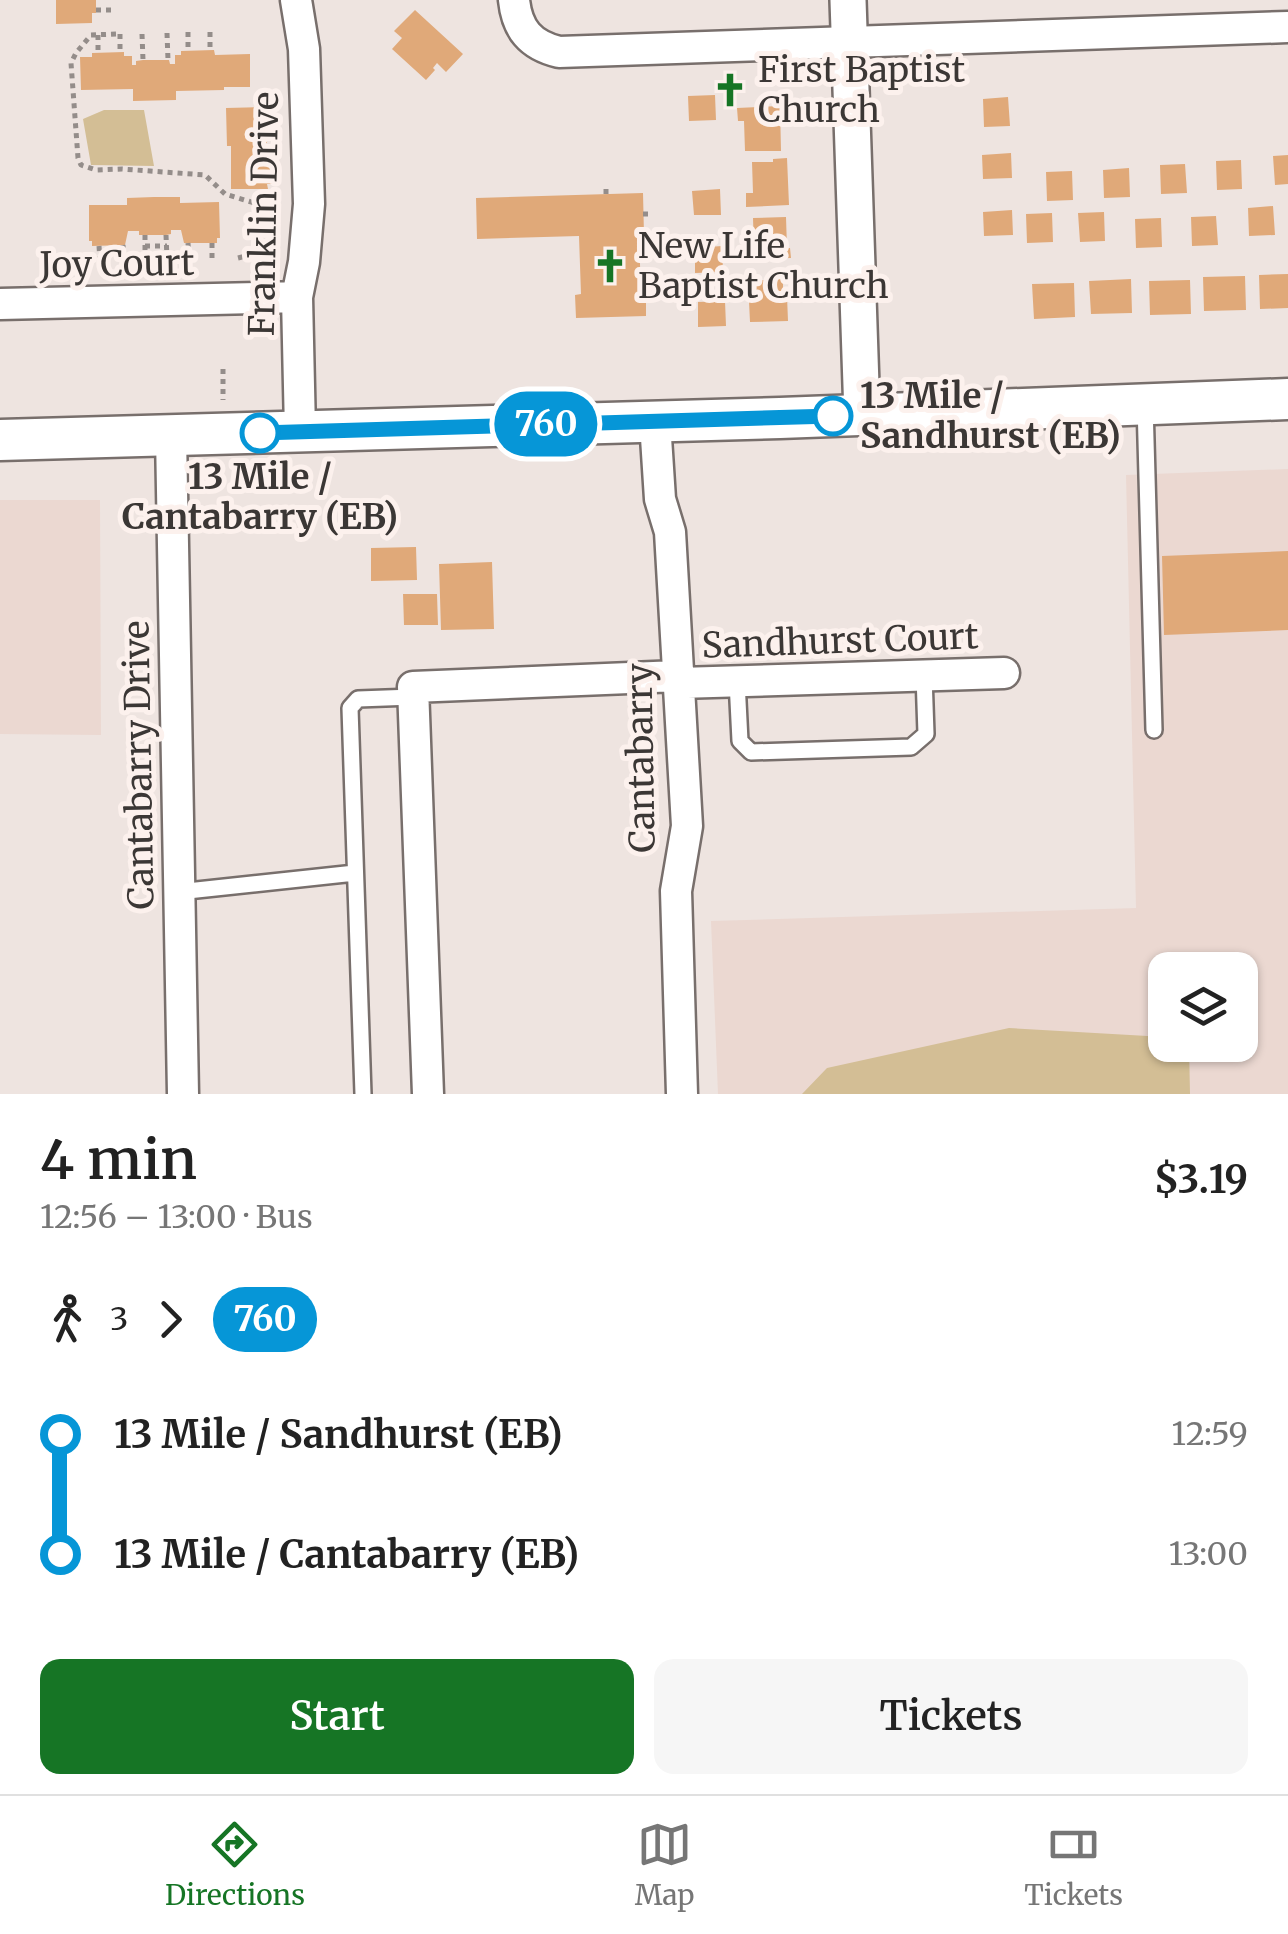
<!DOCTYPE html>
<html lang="en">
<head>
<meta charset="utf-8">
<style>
  body { margin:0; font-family:Merriweather,serif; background:#f6f6f6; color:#222; height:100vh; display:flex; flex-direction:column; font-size:38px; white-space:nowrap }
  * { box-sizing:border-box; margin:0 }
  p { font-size:32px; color:#767676 }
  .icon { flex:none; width:55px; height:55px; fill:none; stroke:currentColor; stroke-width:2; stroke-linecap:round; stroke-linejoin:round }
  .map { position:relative; height:1094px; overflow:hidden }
  .drawer { display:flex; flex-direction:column; background:#fff; flex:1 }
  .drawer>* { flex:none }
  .badge { padding:0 20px; border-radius:32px; font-size:35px; line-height:65px }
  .tools { position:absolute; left:1148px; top:952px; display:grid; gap:20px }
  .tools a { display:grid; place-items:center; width:110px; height:110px; border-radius:20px; background:#fff; box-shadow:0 2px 8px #0004; font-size:50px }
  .map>.badge { position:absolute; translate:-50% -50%; box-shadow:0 0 0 5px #fff }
  .legs { display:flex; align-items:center; gap:15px; height:110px; padding:0 40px; font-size:32px }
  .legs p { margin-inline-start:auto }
  .head { display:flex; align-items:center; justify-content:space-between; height:170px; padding:0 40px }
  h1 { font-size:55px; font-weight:600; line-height:75px }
  .cta { display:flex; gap:20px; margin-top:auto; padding:20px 40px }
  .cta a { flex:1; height:115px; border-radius:20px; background:#167525; color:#fff; font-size:40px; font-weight:600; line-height:115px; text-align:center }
  .cta a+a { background:#f6f6f6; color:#222 }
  ul { padding:0 40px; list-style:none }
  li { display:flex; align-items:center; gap:35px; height:120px; font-size:38px }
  li i { display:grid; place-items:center; width:15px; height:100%; margin:0 12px; background:currentColor }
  li i::after { content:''; width:25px; height:25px; margin:-12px; border:8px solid; border-radius:50%; background:#fff }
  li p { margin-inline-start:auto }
  li:first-child i { background:linear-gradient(#0000 50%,currentColor 0) }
  li:last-child i { background:linear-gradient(currentColor 50%,#0000 0) }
  .dock { display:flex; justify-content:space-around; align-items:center; height:140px; border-top:2px solid #e0e0e0; background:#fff; font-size:28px; color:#767676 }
  .dock a { display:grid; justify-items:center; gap:5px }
  .dock .selected { color:#167525 }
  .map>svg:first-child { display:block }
  .built { fill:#ebd8d1; fill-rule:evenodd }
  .green { fill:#d3be95 }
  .building { fill:#e0a979 }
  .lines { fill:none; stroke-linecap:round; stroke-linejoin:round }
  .service-casing { stroke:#786f6c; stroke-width:20 }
  .minor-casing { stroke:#786f6c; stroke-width:35 }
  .tertiary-casing { stroke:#786f6c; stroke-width:40 }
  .secondary-casing { stroke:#786f6c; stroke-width:45 }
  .path { stroke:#948d8a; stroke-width:5; stroke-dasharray:5 5; stroke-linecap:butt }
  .service { stroke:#fff; stroke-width:15 }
  .minor { stroke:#fff; stroke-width:30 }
  .tertiary { stroke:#fff; stroke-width:35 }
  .secondary { stroke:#fff; stroke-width:40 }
  .line-1-casing { stroke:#fff; stroke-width:22 }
  .line-1 { stroke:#0696d7; stroke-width:15 }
  .stop-1-dot { fill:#fff; stroke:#0696d7; stroke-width:5 }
  .labels { text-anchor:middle; stroke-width:10; stroke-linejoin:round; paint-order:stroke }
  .poi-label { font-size:35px; fill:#3b3735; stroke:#fcf1ed; text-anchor:start }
  .street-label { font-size:35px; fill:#3b3735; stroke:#fcf1ed }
  .stop-label { font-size:35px; font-weight:bold; fill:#3b3735; stroke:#fcf1ed; text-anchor:start }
</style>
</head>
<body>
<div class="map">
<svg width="1288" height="1094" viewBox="0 0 1288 1094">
  <rect width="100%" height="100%" fill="#eee4e0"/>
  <path class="built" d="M 1288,469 L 1288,1094 L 718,1094 L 711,921 L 1136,908 L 1126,475 ZM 1165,970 L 1240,970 L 1240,1045 L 1165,1045 Z
    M 0,500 L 100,500 L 101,735 L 0,734 Z"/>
  <path class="green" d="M 104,110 L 144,110 L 154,166 L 91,165 L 83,119 Z
    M 1009,1028 L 1165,1037 L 1165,1045 L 1189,1045 L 1190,1094 L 802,1094 L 827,1068 Z"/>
  <path class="building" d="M 56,0 L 96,0 L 96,13 L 92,13 L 92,23 L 56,24 Z
    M 415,10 L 463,54 L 446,72 L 437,63 L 433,68 L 435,70 L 426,80 L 392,49 L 402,38 L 394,31 Z
    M 214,50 L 215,55 L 250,54 L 250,87 L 224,87 L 224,90 L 176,91 L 176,100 L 133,101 L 133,89 L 81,90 L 80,57 L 92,57 L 92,53 L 124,52 L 124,56 L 132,56 L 132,65 L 136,65 L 136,61 L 143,60 L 169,60 L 170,64 L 175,64 L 175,55 L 181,55 L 181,51 Z
    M 715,95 L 716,120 L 689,121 L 688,96 Z
    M 1008,97 L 1010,126 L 984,127 L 983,99 Z
    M 780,106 L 781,151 L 745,151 L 744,121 L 738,121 L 737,108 Z
    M 261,107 L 262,110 L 266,109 L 267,143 L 262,143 L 262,145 L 266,145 L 267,150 L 271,150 L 272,184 L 267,184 L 268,189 L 231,189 L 231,146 L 227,146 L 226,108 Z
    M 1011,153 L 1012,178 L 983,179 L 982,155 Z
    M 1288,155 L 1288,184 L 1275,185 L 1273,156 Z
    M 787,158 L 789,205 L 746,207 L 746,193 L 753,193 L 752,162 L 773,162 L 773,159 Z
    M 1241,160 L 1242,189 L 1217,190 L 1216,161 Z
    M 1185,164 L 1187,193 L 1161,194 L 1160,165 Z
    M 1129,168 L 1130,197 L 1104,198 L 1103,170 Z
    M 1072,171 L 1073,200 L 1047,201 L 1046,172 Z
    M 720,189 L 721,215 L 694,215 L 692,191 Z
    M 643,193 L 644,235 L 639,235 L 641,293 L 646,293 L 646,316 L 576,318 L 575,295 L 581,294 L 579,236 L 477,239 L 476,198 Z
    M 154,197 L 180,197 L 180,203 L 219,202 L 220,238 L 217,238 L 217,243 L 184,243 L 181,230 L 171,230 L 171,234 L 166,235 L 139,235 L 139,231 L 128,231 L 125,245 L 92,246 L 92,241 L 89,241 L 89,205 L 127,205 L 127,198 Z
    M 1273,206 L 1275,235 L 1249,236 L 1248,208 Z
    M 1012,210 L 1013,235 L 984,236 L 983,212 Z
    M 1104,212 L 1105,241 L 1080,242 L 1078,213 Z
    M 1052,213 L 1053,242 L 1027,243 L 1026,214 Z
    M 1216,216 L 1218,245 L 1192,246 L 1191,217 Z
    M 786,217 L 787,248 L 790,248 L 791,258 L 747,259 L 747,249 L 754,249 L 753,218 Z
    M 1161,218 L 1162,247 L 1136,248 L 1135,219 Z
    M 722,246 L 723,272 L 695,273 L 695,248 Z
    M 1288,274 L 1288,308 L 1260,309 L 1259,275 Z
    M 1245,276 L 1246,310 L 1204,311 L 1203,277 Z
    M 783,279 L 783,296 L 787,296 L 788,321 L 750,322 L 748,281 Z
    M 1131,279 L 1132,313 L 1091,314 L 1089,281 Z
    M 1190,280 L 1191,314 L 1150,315 L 1149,281 Z
    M 1074,283 L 1075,317 L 1034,319 L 1032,284 Z
    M 725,301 L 726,326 L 698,327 L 698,302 Z
    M 416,547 L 417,580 L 371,581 L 371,548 Z
    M 1288,551 L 1288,630 L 1164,635 L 1162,556 Z
    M 492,562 L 494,629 L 441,630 L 439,564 Z
    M 403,594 L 437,594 L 438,625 L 404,625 Z"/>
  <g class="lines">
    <g class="service-casing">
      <path id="service" d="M 1145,404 L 1154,730
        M 737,681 L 740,741 L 751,752 L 911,747 L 926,734 L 924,675
        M 178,892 L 355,873
        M 363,1094 L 350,708 L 358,699 L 413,697"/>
    </g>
    <g class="minor-casing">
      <path id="minor" d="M 296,0 L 304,49 L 309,204 L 304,262 L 297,297 L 300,431
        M 514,0 C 517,29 530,45 559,52 L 1288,27
        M 0,304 L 297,297
        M 655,422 L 660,499 L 670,532 L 687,826 L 676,891 L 682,1094
        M 171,435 L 183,1094
        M 679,683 L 1004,673
        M 428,1094 L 413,687 L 678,676"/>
    </g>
    <g class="tertiary-casing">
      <path id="tertiary" d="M 848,0 L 862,415"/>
    </g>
    <g class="secondary-casing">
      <path id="secondary" d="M 0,440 L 780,418 L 1288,399"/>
    </g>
    <path class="path" d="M 96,10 L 115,10
      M 188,32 L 188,51
      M 210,32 L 210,50
      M 167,33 L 168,60
      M 116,34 L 91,35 L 76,53 L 71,63 L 78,158 L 81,165 L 96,170 L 122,169 L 205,175 L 225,194 L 261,205 L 267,205
      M 120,34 L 120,52
      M 142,34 L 143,60
      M 98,35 L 98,52
      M 267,139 L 284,139
      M 606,189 L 606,194
      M 643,214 L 653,214
      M 145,235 L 145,260
      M 166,235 L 167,259
      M 188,243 L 189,259
      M 212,243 L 212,259
      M 123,245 L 124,260
      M 99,246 L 100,260
      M 145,246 L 167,246
      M 238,258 L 270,250
      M 223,369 L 223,400
      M 266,464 L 267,494"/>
    <use href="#service" class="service"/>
    <use href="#minor" class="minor"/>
    <use href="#tertiary" class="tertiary"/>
    <use href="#secondary" class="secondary"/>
  </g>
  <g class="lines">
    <g class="line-1-casing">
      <path id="line-1" d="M 260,433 L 833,416"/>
    </g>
    <use href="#line-1" class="line-1"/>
  </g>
  <defs>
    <g id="church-bare" transform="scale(2.7)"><path d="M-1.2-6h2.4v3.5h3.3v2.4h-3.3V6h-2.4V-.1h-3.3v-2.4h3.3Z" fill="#167525" stroke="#fcf1ed" stroke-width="2.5" paint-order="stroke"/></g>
  </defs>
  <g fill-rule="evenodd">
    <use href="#church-bare" x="730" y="90"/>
    <use href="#church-bare" x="610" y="266"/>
  </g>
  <g class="stop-1-dot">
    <circle cx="833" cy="416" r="18"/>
    <circle cx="260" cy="433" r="18"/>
  </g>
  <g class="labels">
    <g class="poi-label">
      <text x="758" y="82">First Baptist<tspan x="758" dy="40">Church</tspan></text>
      <text x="638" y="258">New Life<tspan x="638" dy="40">Baptist Church</tspan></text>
    </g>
    <g class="street-label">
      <text transform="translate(264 214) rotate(-89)" y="12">Franklin Drive</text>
      <text transform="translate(117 264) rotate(-1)" y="12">Joy Court</text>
      <text transform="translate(840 641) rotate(-2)" y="12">Sandhurst Court</text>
      <text transform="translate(641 758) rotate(-91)" y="12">Cantabarry</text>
      <text transform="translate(139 765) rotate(-91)" y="12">Cantabarry Drive</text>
    </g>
    <g class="stop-label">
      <text x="860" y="408">13 Mile /<tspan x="860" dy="40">Sandhurst (EB)</tspan></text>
      <text x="260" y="489" text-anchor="middle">13 Mile /<tspan x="260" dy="40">Cantabarry (EB)</tspan></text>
    </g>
  </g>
</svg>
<div class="tools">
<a><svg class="icon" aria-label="layers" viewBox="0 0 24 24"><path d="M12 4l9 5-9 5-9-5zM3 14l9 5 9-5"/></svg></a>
</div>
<b class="badge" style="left:546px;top:424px;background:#0696d7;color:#fff">760</b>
</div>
<section class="drawer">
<div class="head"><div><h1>4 min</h1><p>12:56 – 13:00 · Bus</p></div><b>$3.19</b></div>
<div class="legs"><svg class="icon" aria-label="walk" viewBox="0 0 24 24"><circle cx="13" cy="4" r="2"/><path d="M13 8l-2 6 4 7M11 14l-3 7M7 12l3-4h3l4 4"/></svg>3<svg class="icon" aria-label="forward" viewBox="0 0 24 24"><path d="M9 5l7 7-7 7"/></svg><b class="badge" style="background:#0696d7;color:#fff">760</b></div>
<ul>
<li><i style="color:#0696d7"></i><b>13 Mile / Sandhurst (EB)</b><p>12:59</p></li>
<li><i style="color:#0696d7"></i><b>13 Mile / Cantabarry (EB)</b><p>13:00</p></li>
</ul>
<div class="cta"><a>Start</a><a>Tickets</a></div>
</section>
<nav class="dock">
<a class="selected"><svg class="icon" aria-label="directions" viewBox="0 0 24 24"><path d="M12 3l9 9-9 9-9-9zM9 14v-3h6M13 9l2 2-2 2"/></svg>Directions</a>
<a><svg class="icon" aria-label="map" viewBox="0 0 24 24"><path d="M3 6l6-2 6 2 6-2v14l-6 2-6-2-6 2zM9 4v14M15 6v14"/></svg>Map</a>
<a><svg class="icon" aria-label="tickets" viewBox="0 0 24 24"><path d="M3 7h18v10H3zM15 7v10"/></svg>Tickets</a>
</nav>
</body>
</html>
